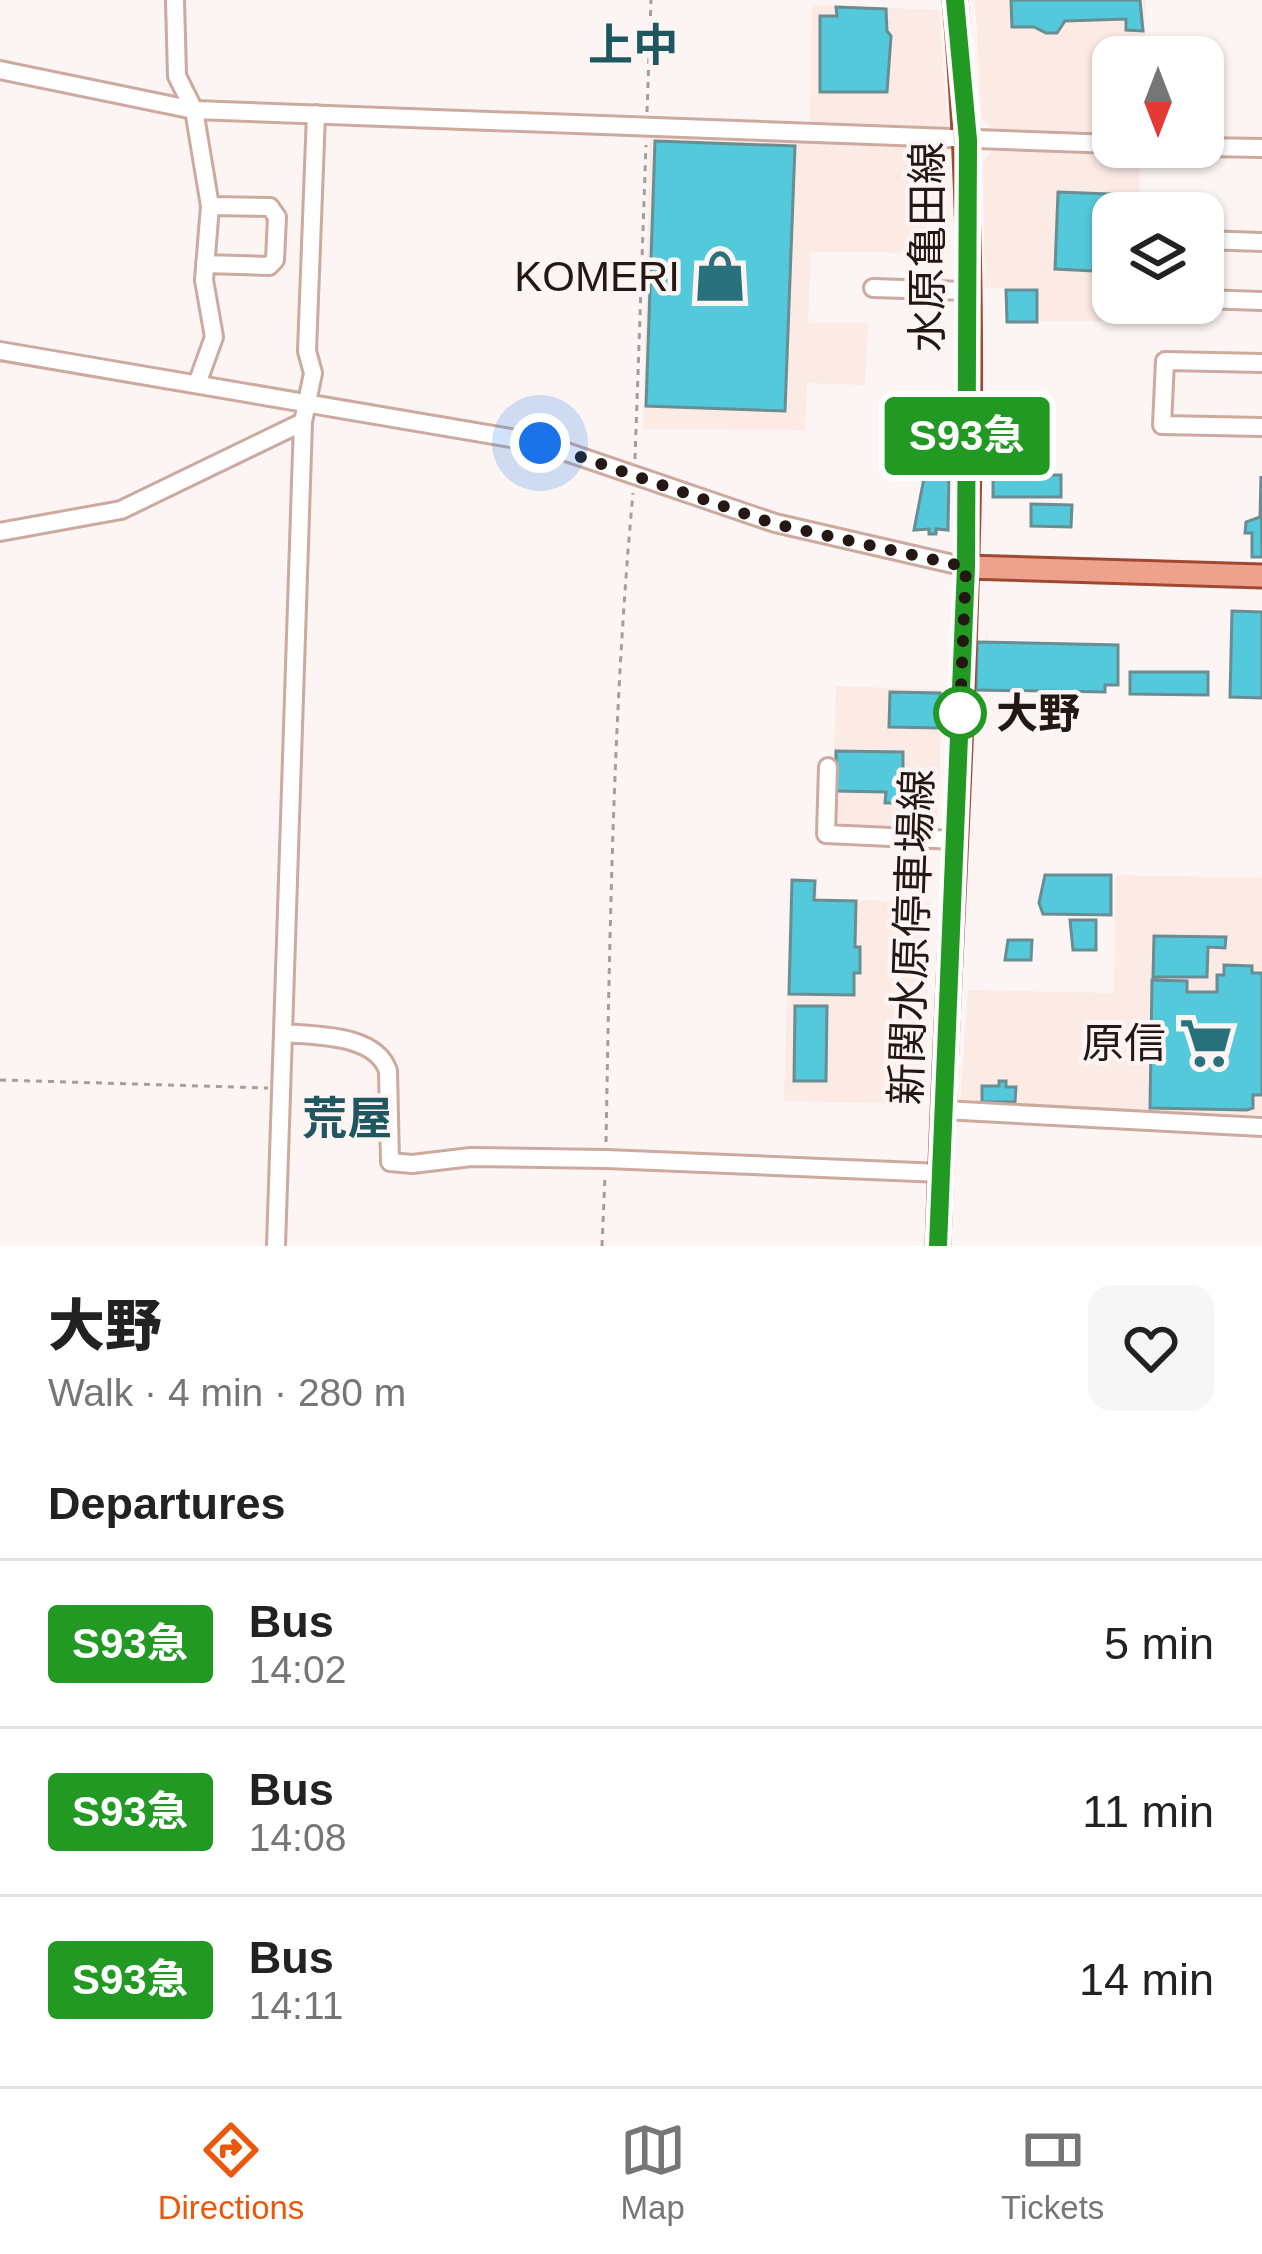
<!DOCTYPE html>
<html lang="en">
<head>
<meta charset="utf-8">
<style>
  body { margin:0; font-family:Helvetica,"Noto Sans JP",sans-serif; background:#f6f6f6; color:#222; height:100vh; display:flex; flex-direction:column; font-size:45px; white-space:nowrap }
  * { box-sizing:border-box; margin:0 }
  p { font-size:39px; color:#767676 }
  .icon { flex:none; width:66px; height:66px; fill:none; stroke:currentColor; stroke-width:2; stroke-linecap:round; stroke-linejoin:round }
  .map { position:relative; height:1246px; overflow:hidden }
  .sheet { display:flex; flex-direction:column; background:#fff; flex:1 }
  .sheet>* { flex:none }
  .badge { padding:0 24px; border-radius:9px; font-size:42px; line-height:78px }
  .needle { width:78px; rotate:180deg }
  .buttons { position:absolute; left:1092px; top:36px; display:grid; gap:24px }
  .buttons a { display:grid; place-items:center; width:132px; height:132px; border-radius:24px; background:#fff; box-shadow:0 3px 9px #0004; font-size:60px }
  .you { position:absolute; width:60px; height:60px; margin:-30px; border:9px solid #fff; border-radius:50%; background:#1a73e8; box-shadow:0 0 0 18px #1a73e833 }
  .map>.badge { position:absolute; translate:-50% -50%; box-shadow:0 0 0 6px #fff }
  h2 { padding:0 48px; font-size:45px; line-height:108px }
  .round { display:grid; place-items:center; flex:none; width:126px; height:126px; border-radius:24px; background:#f6f6f6 }
  .summary { display:flex; align-items:center; justify-content:space-between; height:204px; padding:0 48px }
  h1 { font-size:57px; font-weight:800; line-height:90px }
  ul { padding:0; list-style:none }
  li { display:flex; align-items:center; gap:36px; height:168px; padding:0 48px; border-top:3px solid #e0e0e0 }
  li div { flex:1 }
  li b { display:block; font-size:45px }
  li em { font-style:normal }
  li .badge { min-width:132px; font-weight:700; text-align:center }
  .tab-bar { display:flex; justify-content:space-around; align-items:center; height:168px; border-top:3px solid #e0e0e0; background:#fff; font-size:33px; color:#767676 }
  .tab-bar a { display:grid; justify-items:center; gap:6px }
  .tab-bar .selected { color:#ea580c }
  .map>svg:first-child { display:block }
  .built { fill:#fceae5 }
  .building { fill:#54c9db; stroke:#688d93; stroke-width:3 }
  .lines { fill:none; stroke-linecap:round; stroke-linejoin:round }
  .minor-casing { stroke:#ccaaa0; stroke-width:22 }
  .major-casing { stroke:#a04932; stroke-width:27 }
  .path { stroke:#a79e9b; stroke-width:3; stroke-dasharray:6 6; stroke-linecap:butt }
  .minor { stroke:#fff; stroke-width:16 }
  .major { stroke:#eea28e; stroke-width:21 }
  .line-casing { stroke:#fff; stroke-width:27 }
  .line { stroke:#292; stroke-width:18 }
  .walk { stroke:#241714; stroke-width:12; stroke-dasharray:0 21.6 }
  .stop-dot { fill:#fff; stroke:#292; stroke-width:6 }
  .labels { text-anchor:middle; stroke-width:9; stroke-linejoin:round; paint-order:stroke }
  .street-label { font-size:42px; fill:#241714; stroke:#fcf5f3 }
  .poi-label { font-size:42px; fill:#241714; stroke:#fcf5f3; text-anchor:end }
  .stop-label { font-size:42px; font-weight:bold; fill:#241714; stroke:#fcf5f3; text-anchor:start }
  .neighbourhood-label { font-size:45px; font-weight:bold; fill:#1e5760; stroke:#fcf5f3 }
</style>
</head>
<body>
<div class="map">
<svg width="1262" height="1246" viewBox="0 0 1262 1246">
  <rect width="100%" height="100%" fill="#fcf5f3"/>
  <path class="built" d="M 975,0 L 1146,0 L 1144,57 L 1113,57 L 1113,134 L 992,129 L 982,120 Z
    M 812,5 L 939,10 L 948,130 L 810,126 Z
    M 650,135 L 946,148 L 950,253 L 811,252 L 808,323 L 868,323 L 865,385 L 807,383 L 805,430 L 643,429 Z
    M 994,149 L 1140,157 L 1138,213 L 1113,213 L 1113,303 L 1134,303 L 1134,321 L 1039,321 L 1038,288 L 985,288 L 983,161 Z
    M 836,686 L 942,690 L 938,830 L 832,826 Z
    M 1116,875 L 1262,878 L 1262,1115 L 960,1104 L 968,990 L 1114,993 Z
    M 790,879 L 817,880 L 818,899 L 930,902 L 924,1104 L 784,1101 Z"/>
  <path class="building" d="M 1011,0 L 1140,0 L 1143,31 L 1126,30 L 1126,19 L 1065,21 L 1057,33 L 1046,33 L 1034,27 L 1012,27 Z
    M 836,7 L 886,9 L 887,31 L 891,36 L 887,92 L 820,92 L 820,16 L 837,16 Z
    M 655,141 L 795,146 L 785,411 L 646,406 Z
    M 1058,192 L 1135,195 L 1135,213 L 1113,213 L 1113,272 L 1055,269 Z
    M 1006,290 L 1037,290 L 1037,322 L 1007,322 Z
    M 1010,470 L 1010,474 L 1029,474 L 1029,470 L 1051,470 L 1051,475 L 1061,475 L 1061,497 L 993,497 L 993,472 Z
    M 949,472 L 948,530 L 936,529 L 936,534 L 929,534 L 929,529 L 914,530 L 925,473 Z
    M 1261,476 L 1262,557 L 1252,557 L 1252,533 L 1245,533 L 1246,522 L 1260,517 Z
    M 1031,504 L 1072,505 L 1071,527 L 1031,526 Z
    M 1232,611 L 1262,612 L 1262,698 L 1230,697 Z
    M 977,642 L 1118,645 L 1118,685 L 1105,685 L 1105,692 L 976,690 Z
    M 1130,672 L 1208,672 L 1208,695 L 1130,694 Z
    M 890,692 L 940,693 L 939,728 L 889,727 Z
    M 836,751 L 903,752 L 903,788 L 908,788 L 907,803 L 885,803 L 886,792 L 836,791 Z
    M 1045,875 L 1111,875 L 1111,915 L 1043,914 L 1039,903 Z
    M 792,880 L 815,881 L 814,900 L 856,901 L 855,947 L 860,947 L 860,973 L 854,973 L 854,995 L 789,994 Z
    M 1070,920 L 1096,920 L 1096,950 L 1073,950 Z
    M 1154,936 L 1226,937 L 1225,948 L 1208,947 L 1207,977 L 1153,977 Z
    M 1008,940 L 1032,940 L 1031,960 L 1005,960 Z
    M 1224,965 L 1252,966 L 1252,973 L 1262,973 L 1262,1095 L 1253,1095 L 1253,1108 L 1247,1110 L 1150,1108 L 1152,980 L 1187,981 L 1187,992 L 1217,992 L 1217,975 L 1224,975 Z
    M 795,1006 L 827,1006 L 826,1081 L 794,1081 Z
    M 999,1081 L 1006,1081 L 1006,1087 L 1016,1087 L 1015,1102 L 982,1102 L 982,1086 L 999,1086 Z"/>
  <g class="lines">
    <g class="minor-casing">
      <path id="minor" d="M 175,0 L 177,76 L 194,110 L 210,206 L 204,280 L 214,337 L 197,384
        M 0,70 L 194,110 L 1113,144
        M 1203,147 L 1262,148
        M 1203,240 L 1262,242
        M 205,264 L 269,266 L 275,260 L 277,217 L 270,207 L 210,206
        M 873,288 L 967,291
        M 1203,299 L 1262,301
        M 0,351 L 540,443 L 775,523 L 966,567
        M 1262,363 L 1165,361 L 1162,425 L 1262,427
        M 0,532 L 121,510 L 303,422
        M 828,767 L 826,834 L 955,840
        M 284,1033 C 316,1036 376,1034 388,1071 L 390,1162 L 412,1164 L 471,1157 L 606,1159 L 941,1173
        M 943,1110 L 1262,1127
        M 276,1246 L 303,422 L 313,373 L 307,351 L 316,114"/>
    </g>
    <g class="major-casing">
      <path id="major" d="M 966,567 L 1262,576
        M 938,1246 C 951,832 991,414 955,0"/>
    </g>
    <path class="path" d="M 647,112 L 651,0
      M 635,459 L 646,145
      M 0,1080 L 268,1088
      M 606,1142 C 610,925 613,709 633,493
      M 602,1246 L 605,1176"/>
    <use href="#minor" class="minor"/>
    <use href="#major" class="major"/>
  </g>
  <g class="lines">
    <g class="line-casing">
      <path id="line" d="M 938,1246 L 966,567 L 968,140 L 955,0"/>
    </g>
    <use href="#line" class="line"/>
    <path class="walk" d="M 540,443 L 775,524 L 966,567 L 960,713"/>
  </g>
  <defs>
    <g id="shop-bare" transform="scale(4.14)"><path d="M-5-2.5h2.3a2.7 3.5 0 0 1 5.4 0H5L5.5 6h-11ZM-1.5-2.5h3a1.5 2.3 0 0 0-3 0Z" fill="#29717c" stroke="#fcf5f3" stroke-width="2.5" paint-order="stroke"/></g>
    <g id="supermarket-bare" transform="scale(4.14)"><path d="M-6-5.5h2.5l.6 2H6L4.5 2H-2.5L-4.4-4H-6ZM-1.5 3.2a1.3 1.3 0 1 0 .1 0ZM3 3.2a1.3 1.3 0 1 0 .1 0Z" fill="#29717c" stroke="#fcf5f3" stroke-width="2.5" paint-order="stroke"/></g>
  </defs>
  <g fill-rule="evenodd">
    <use href="#shop-bare" x="720" y="276"/>
    <use href="#supermarket-bare" x="1206" y="1043"/>
  </g>
  <circle class="stop-dot" cx="960" cy="713" r="24"/>
  <g class="labels">
    <g class="street-label">
      <text transform="translate(927 247) rotate(-90)" y="15">水原亀田線</text>
      <text transform="translate(911 937) rotate(-88)" y="15">新関水原停車場線</text>
    </g>
    <g class="poi-label">
      <text x="680" y="291">KOMERI</text>
      <text x="1166" y="1058">原信</text>
    </g>
    <g class="stop-label">
      <text x="996" y="728">大野</text>
    </g>
    <g class="neighbourhood-label">
      <text x="633" y="61">上中</text>
      <text x="347" y="1134">荒屋</text>
    </g>
  </g>
</svg>
<div class="buttons">
<a><svg class="needle" viewBox="-14 -14 28 28"><path d="M0-13l5 13h-10z" fill="#e53935"/><path d="M0 13l5-13h-10z" fill="#767676"/></svg></a>
<a><svg class="icon" aria-label="layers" viewBox="0 0 24 24"><path d="M12 4l9 5-9 5-9-5zM3 14l9 5 9-5"/></svg></a>
</div>
<div class="you" style="left:540px;top:443px"></div>
<b class="badge" style="left:967px;top:436px;background:#292;color:#fff">S93急</b>
</div>
<section class="sheet">
<div class="summary"><div><h1>大野</h1><p>Walk · 4 min · 280 m</p></div><a class="round"><svg class="icon" aria-label="heart" viewBox="0 0 24 24"><path d="M12 20l-8-8c-3-5 5-10 8-4 3-6 11-1 8 4z"/></svg></a></div>
<h2>Departures</h2>
<ul>
<li><span class="badge" style="background:#292;color:#fff">S93急</span><div><b>Bus</b><p>14:02</p></div><em>5 min</em></li>
<li><span class="badge" style="background:#292;color:#fff">S93急</span><div><b>Bus</b><p>14:08</p></div><em>11 min</em></li>
<li><span class="badge" style="background:#292;color:#fff">S93急</span><div><b>Bus</b><p>14:11</p></div><em>14 min</em></li>
</ul>
</section>
<nav class="tab-bar">
<a class="selected"><svg class="icon" aria-label="directions" viewBox="0 0 24 24"><path d="M12 3l9 9-9 9-9-9zM9 14v-3h6M13 9l2 2-2 2"/></svg>Directions</a>
<a><svg class="icon" aria-label="map" viewBox="0 0 24 24"><path d="M3 6l6-2 6 2 6-2v14l-6 2-6-2-6 2zM9 4v14M15 6v14"/></svg>Map</a>
<a><svg class="icon" aria-label="tickets" viewBox="0 0 24 24"><path d="M3 7h18v10H3zM15 7v10"/></svg>Tickets</a>
</nav>
</body>
</html>
